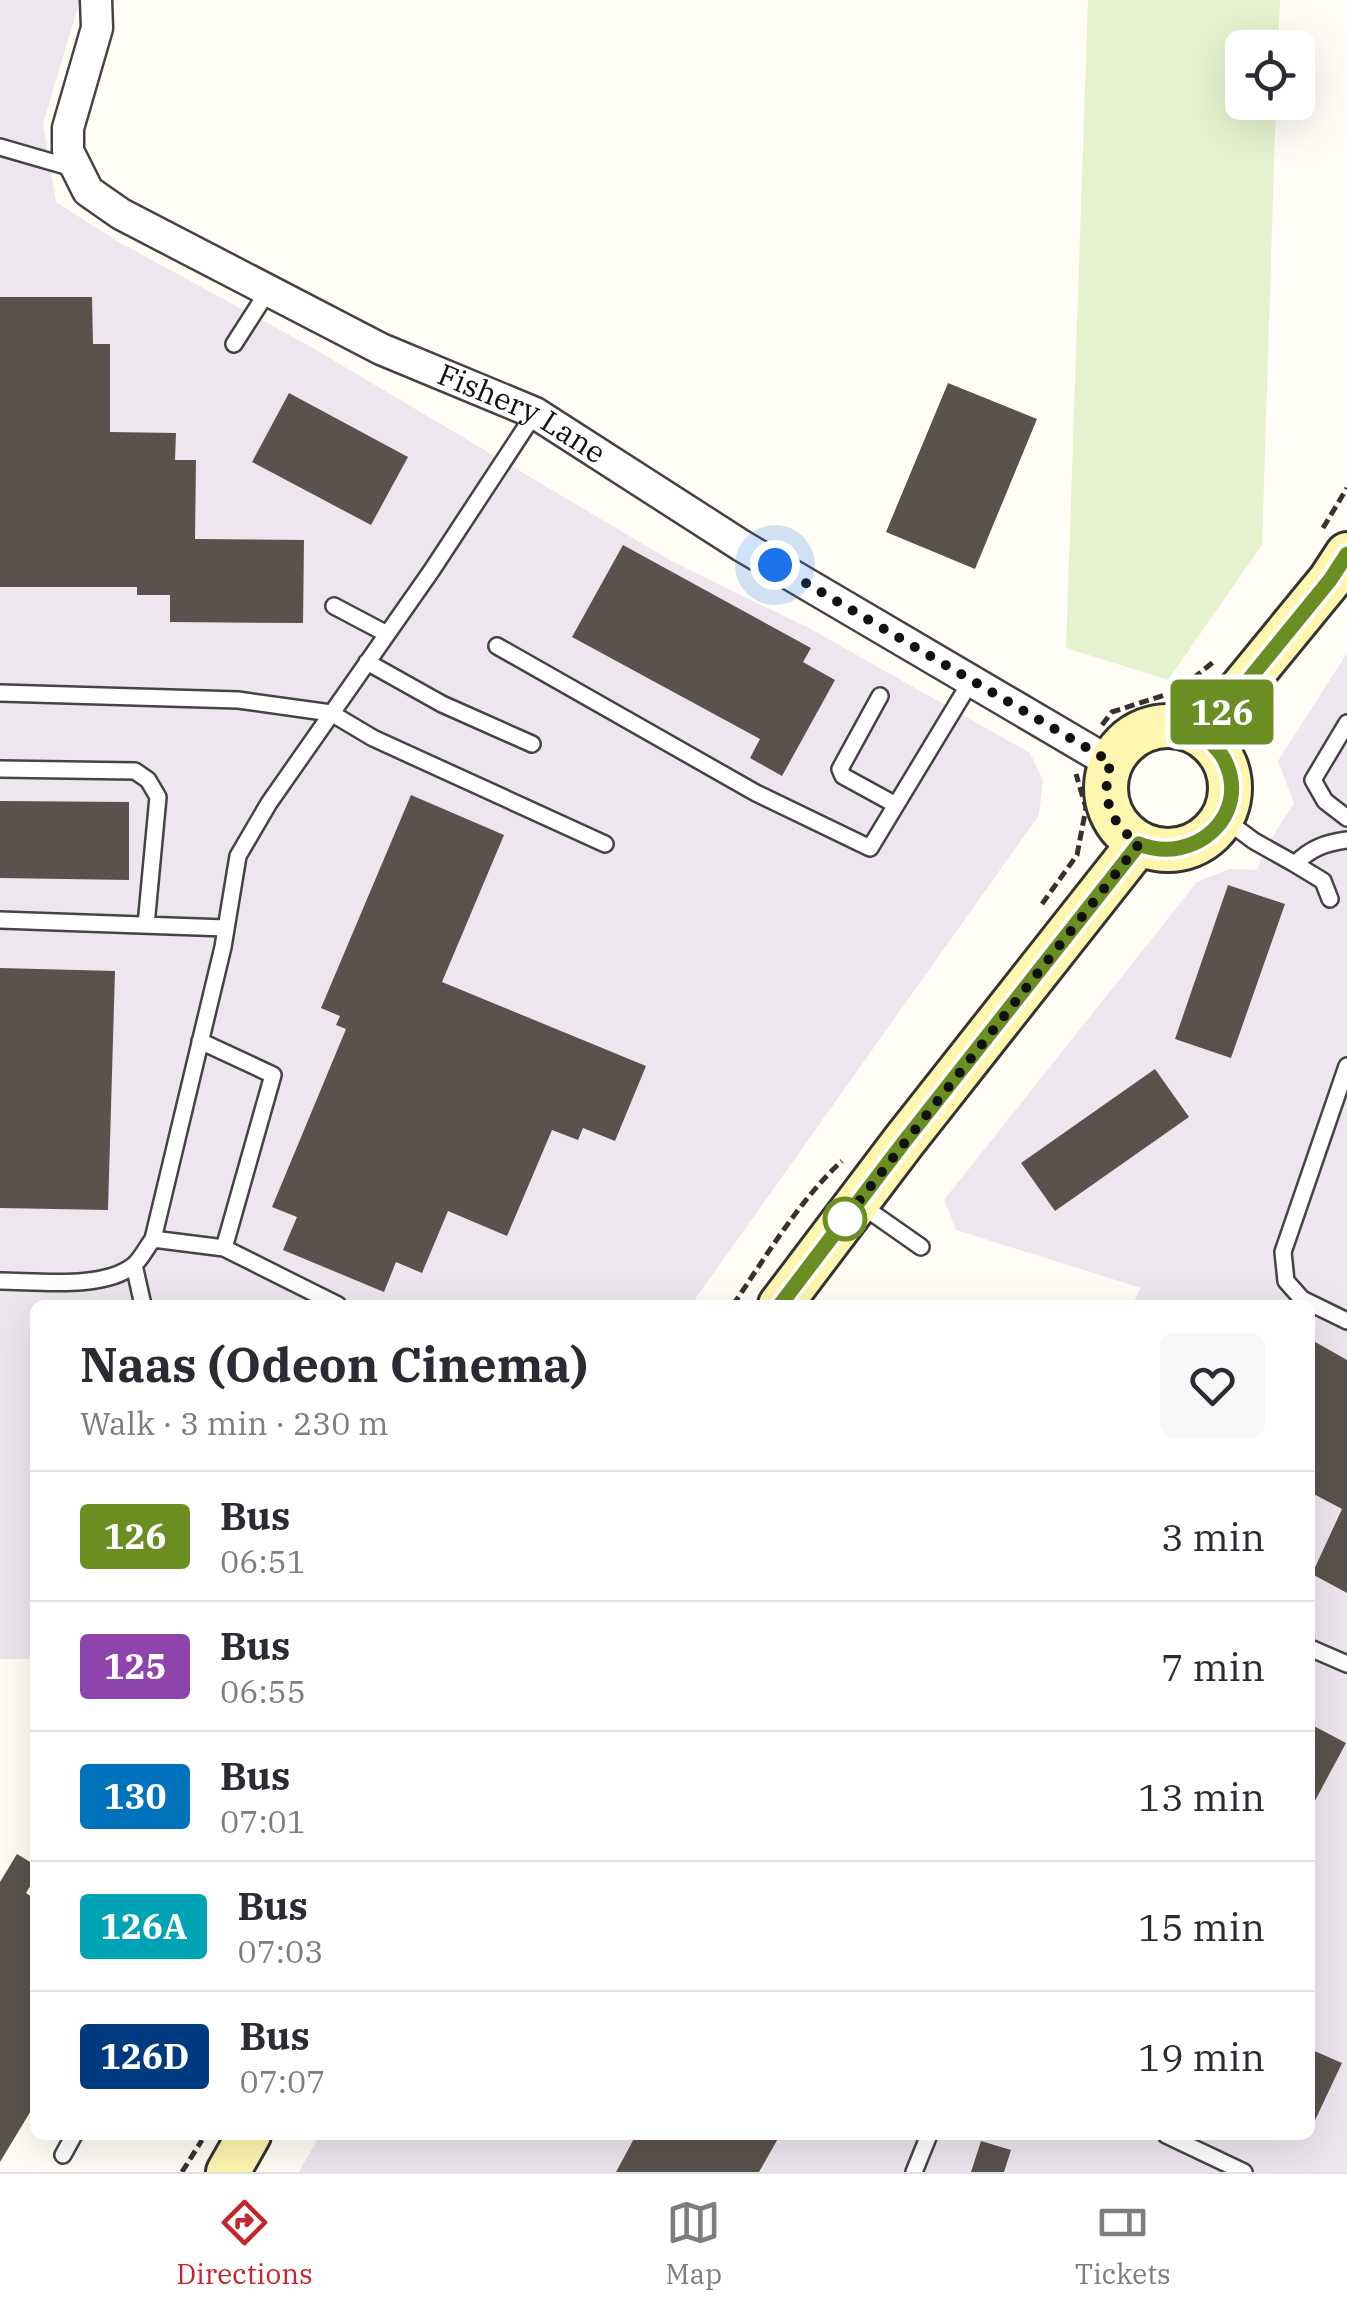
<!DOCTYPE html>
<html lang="en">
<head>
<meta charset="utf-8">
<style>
  body { margin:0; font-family:"IBM Plex Serif",serif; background:#f7f7f7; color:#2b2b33; height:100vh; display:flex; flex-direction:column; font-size:38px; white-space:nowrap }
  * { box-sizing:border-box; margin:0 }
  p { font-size:32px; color:#7c7c81 }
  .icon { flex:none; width:55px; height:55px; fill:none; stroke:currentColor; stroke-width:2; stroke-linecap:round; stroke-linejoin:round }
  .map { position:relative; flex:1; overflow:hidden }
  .details { position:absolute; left:30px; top:1300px; width:1285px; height:840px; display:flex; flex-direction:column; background:#fff; border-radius:15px; box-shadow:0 10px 40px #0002 }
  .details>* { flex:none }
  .badge { padding:0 20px; border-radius:8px; font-size:35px; line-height:65px }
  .tools { position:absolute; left:1225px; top:30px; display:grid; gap:20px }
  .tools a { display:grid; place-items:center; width:90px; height:90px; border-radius:15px; background:#fff; box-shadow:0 10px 40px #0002; font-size:50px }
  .you { position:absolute; width:50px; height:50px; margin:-25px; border:8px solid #fff; border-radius:50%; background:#1a73e8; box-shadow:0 0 0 15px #1a73e833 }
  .map>.badge { position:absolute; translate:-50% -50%; box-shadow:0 0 0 5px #fff }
  .round { display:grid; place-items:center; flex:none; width:105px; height:105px; border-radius:15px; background:#f7f7f7 }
  .headline { display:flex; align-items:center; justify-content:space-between; height:170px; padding:0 50px }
  h1 { font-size:48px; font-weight:700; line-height:75px }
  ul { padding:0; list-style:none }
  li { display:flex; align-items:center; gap:30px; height:130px; padding:0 50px; border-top:2px solid #e1e1e2 }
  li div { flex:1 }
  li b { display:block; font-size:38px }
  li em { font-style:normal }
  li .badge { min-width:110px; font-weight:700; text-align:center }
  .tab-bar { display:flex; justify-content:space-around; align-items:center; height:140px; border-top:2px solid #e1e1e2; background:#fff; font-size:28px; color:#7c7c81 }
  .tab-bar a { display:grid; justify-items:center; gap:5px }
  .tab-bar .on { color:#c4262e }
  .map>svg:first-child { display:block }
  .industrial { fill:#eee6ef }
  .pitch { fill:#e6f2cf }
  .building { fill:#5a524d }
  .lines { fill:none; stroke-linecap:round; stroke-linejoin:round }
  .lane-casing { stroke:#444; stroke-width:20 }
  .street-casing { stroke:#444; stroke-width:35 }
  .secondary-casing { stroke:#333; stroke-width:48 }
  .path { stroke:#333; stroke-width:5; stroke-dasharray:10 5; stroke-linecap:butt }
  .lane { stroke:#fff; stroke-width:15 }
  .street { stroke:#fff; stroke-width:30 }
  .secondary { stroke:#fff6b0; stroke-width:42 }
  .line-casing { stroke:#fff; stroke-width:22 }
  .line { stroke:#6b8e23; stroke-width:15 }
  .walk { stroke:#111; stroke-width:10; stroke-dasharray:0 18 }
  .stop-dot { fill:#fff; stroke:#6b8e23; stroke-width:5 }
  .labels { text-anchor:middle; stroke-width:10; stroke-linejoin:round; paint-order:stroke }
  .street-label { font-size:30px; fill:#111; stroke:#fff }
</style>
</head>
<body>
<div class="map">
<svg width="1347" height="2172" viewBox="0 0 1347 2172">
  <rect width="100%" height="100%" fill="#fffdf5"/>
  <path class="industrial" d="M 0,0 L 80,0 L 43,124 L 56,202 L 117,241 L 306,344 L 675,563 L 809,628 L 1030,753 L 1043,780 L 1039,815 L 691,1305 L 35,1305 L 35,1659 L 0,1659 Z
    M 1347,653 L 1347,2172 L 299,2172 L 320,2135 L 1310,2135 L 1310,1305 L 1132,1305 L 1141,1288 L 956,1230 L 944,1200 L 1197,882 L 1229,869 L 1257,870 L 1266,847 L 1294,803 L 1278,761 Z"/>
  <path class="pitch" d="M 1088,0 L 1280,0 L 1278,47 L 1242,48 L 1242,102 L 1276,103 L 1262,545 L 1168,680 L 1066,648 Z"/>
  <path class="building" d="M 0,297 L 92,297 L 93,344 L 110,344 L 110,432 L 176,433 L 175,460 L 196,460 L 195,539 L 304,540 L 303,623 L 170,622 L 170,595 L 137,595 L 137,587 L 0,587 Z
    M 948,383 L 1037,419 L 975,569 L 886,532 Z
    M 289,393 L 408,457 L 371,525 L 252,462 Z
    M 623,545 L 811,648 L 803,662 L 835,680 L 782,776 L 750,758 L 760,739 L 572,637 Z
    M 411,795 L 504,835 L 442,982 L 646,1066 L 615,1141 L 583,1128 L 578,1140 L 552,1130 L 507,1236 L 448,1211 L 422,1273 L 396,1262 L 384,1292 L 283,1250 L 297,1217 L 272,1207 L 346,1029 L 336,1025 L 340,1016 L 321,1008 Z
    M 0,801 L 129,802 L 129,880 L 0,878 Z
    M 1228,885 L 1285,904 L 1231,1058 L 1175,1039 Z
    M 0,968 L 115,971 L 108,1210 L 0,1208 Z
    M 1155,1069 L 1189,1117 L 1055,1211 L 1021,1163 Z
    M 1310,1339 L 1347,1360 L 1347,1593 L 1312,1574 L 1342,1509 L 1310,1492 Z
    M 1310,1724 L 1346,1743 L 1310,1810 Z
    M 17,1854 L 35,1865 L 35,1878 L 26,1893 L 35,1899 L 35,2104 L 0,2162 L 0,1882 Z
    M 1310,2049 L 1342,2063 L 1310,2131 Z
    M 636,2135 L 780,2135 L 759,2172 L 616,2172 Z
    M 981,2141 L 1011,2150 L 1004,2172 L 971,2172 Z"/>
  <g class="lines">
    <g class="lane-casing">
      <path id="lane" d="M 0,147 L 76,169
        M 234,344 L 268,291
        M 334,606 L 387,634
        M 497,646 L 756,793 L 870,848 L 971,681
        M 367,662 L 442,704 L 532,744
        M 0,693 L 238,700 L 331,713 L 373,738 L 605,844
        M 880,696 L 840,769 L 843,776 L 896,805
        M 1347,723 L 1313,780 L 1325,801 L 1347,818
        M 0,769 L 135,771 L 148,780 L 158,797 L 146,925
        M 1223,818 L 1254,841 L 1295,864 C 1311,848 1325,843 1347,840
        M 1295,864 L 1323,881 L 1330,899
        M 0,920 L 226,928
        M 1347,1066 L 1283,1252 L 1286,1281 L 1302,1299 L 1347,1321
        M 861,1205 L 921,1247
        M 153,1239 L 224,1248 L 273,1075 L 200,1041
        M 224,1248 L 338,1305
        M 134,1265 L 143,1305
        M 0,1281 C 37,1281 104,1290 134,1265 C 141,1259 147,1247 153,1239 L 223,947 L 238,856 L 269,803 L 432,570 L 535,413
        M 1310,1648 L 1347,1664
        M 1166,2135 L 1244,2172
        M 63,2155 L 74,2135
        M 914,2172 L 929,2135"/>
    </g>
    <g class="street-casing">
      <g id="street">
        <path id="s1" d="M 96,0 L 97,28 L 68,128 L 68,151 L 88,191 L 121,214 L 381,349 L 535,413 L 742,546 L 1111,763"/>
      </g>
    </g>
    <g class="secondary-casing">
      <path id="secondary" d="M1106 788a62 62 0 1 1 124 0a62 62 0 1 1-124 0Z
        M 1203,735 L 1330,580 L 1347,554
        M 780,1305 L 904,1141 L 1139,843
        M 228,2172 L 249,2135"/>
    </g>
    <path class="path" d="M 1323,528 L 1347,488
      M 1102,725 L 1112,712 L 1177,691 L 1216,660
      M 1042,904 L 1077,855 L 1086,808 L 1076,774
      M 733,1305 C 765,1258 800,1199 842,1161
      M 182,2172 L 202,2140"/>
    <use href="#lane" class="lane"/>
    <use href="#street" class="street"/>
    <use href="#secondary" class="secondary"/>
  </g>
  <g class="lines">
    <g class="line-casing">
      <path id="line" d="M 780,1305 L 904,1142 L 1139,844 C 1194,866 1253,815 1224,759 C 1219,749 1211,743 1203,736 L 1330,580 L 1347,554"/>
    </g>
    <use href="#line" class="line"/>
    <path class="walk" d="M 775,565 L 1111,762 C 1100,796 1110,824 1139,844 L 838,1228 L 845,1219"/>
  </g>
  <circle class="stop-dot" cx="845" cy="1219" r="20"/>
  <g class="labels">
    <g class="street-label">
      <text dy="10" stroke="none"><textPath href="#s1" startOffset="688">Fishery Lane</textPath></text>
    </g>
  </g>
</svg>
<div class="tools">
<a><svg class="icon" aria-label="locate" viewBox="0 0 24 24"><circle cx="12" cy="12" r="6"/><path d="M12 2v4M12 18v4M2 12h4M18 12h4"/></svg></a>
</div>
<div class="you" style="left:775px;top:565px"></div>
<b class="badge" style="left:1222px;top:712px;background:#6b8e23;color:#fff">126</b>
<section class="details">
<div class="headline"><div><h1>Naas (Odeon Cinema)</h1><p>Walk · 3 min · 230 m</p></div><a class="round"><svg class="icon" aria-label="heart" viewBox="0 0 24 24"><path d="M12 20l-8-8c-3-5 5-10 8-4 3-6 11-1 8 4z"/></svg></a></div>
<ul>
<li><span class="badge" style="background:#6b8e23;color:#fff">126</span><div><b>Bus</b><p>06:51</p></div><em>3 min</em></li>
<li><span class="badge" style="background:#8e44ad;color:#fff">125</span><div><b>Bus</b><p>06:55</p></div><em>7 min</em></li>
<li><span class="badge" style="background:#0072bc;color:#fff">130</span><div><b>Bus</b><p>07:01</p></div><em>13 min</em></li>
<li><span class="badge" style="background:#00a3b4;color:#fff">126A</span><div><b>Bus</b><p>07:03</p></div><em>15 min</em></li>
<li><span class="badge" style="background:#003b80;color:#fff">126D</span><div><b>Bus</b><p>07:07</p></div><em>19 min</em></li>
</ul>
</section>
</div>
<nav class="tab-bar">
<a class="on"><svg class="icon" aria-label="directions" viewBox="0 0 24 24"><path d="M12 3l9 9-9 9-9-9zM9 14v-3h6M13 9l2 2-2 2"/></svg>Directions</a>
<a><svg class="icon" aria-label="map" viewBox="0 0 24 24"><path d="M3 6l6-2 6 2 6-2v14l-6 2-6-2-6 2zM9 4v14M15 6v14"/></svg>Map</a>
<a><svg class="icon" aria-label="tickets" viewBox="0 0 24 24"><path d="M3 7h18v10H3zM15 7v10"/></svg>Tickets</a>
</nav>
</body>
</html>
